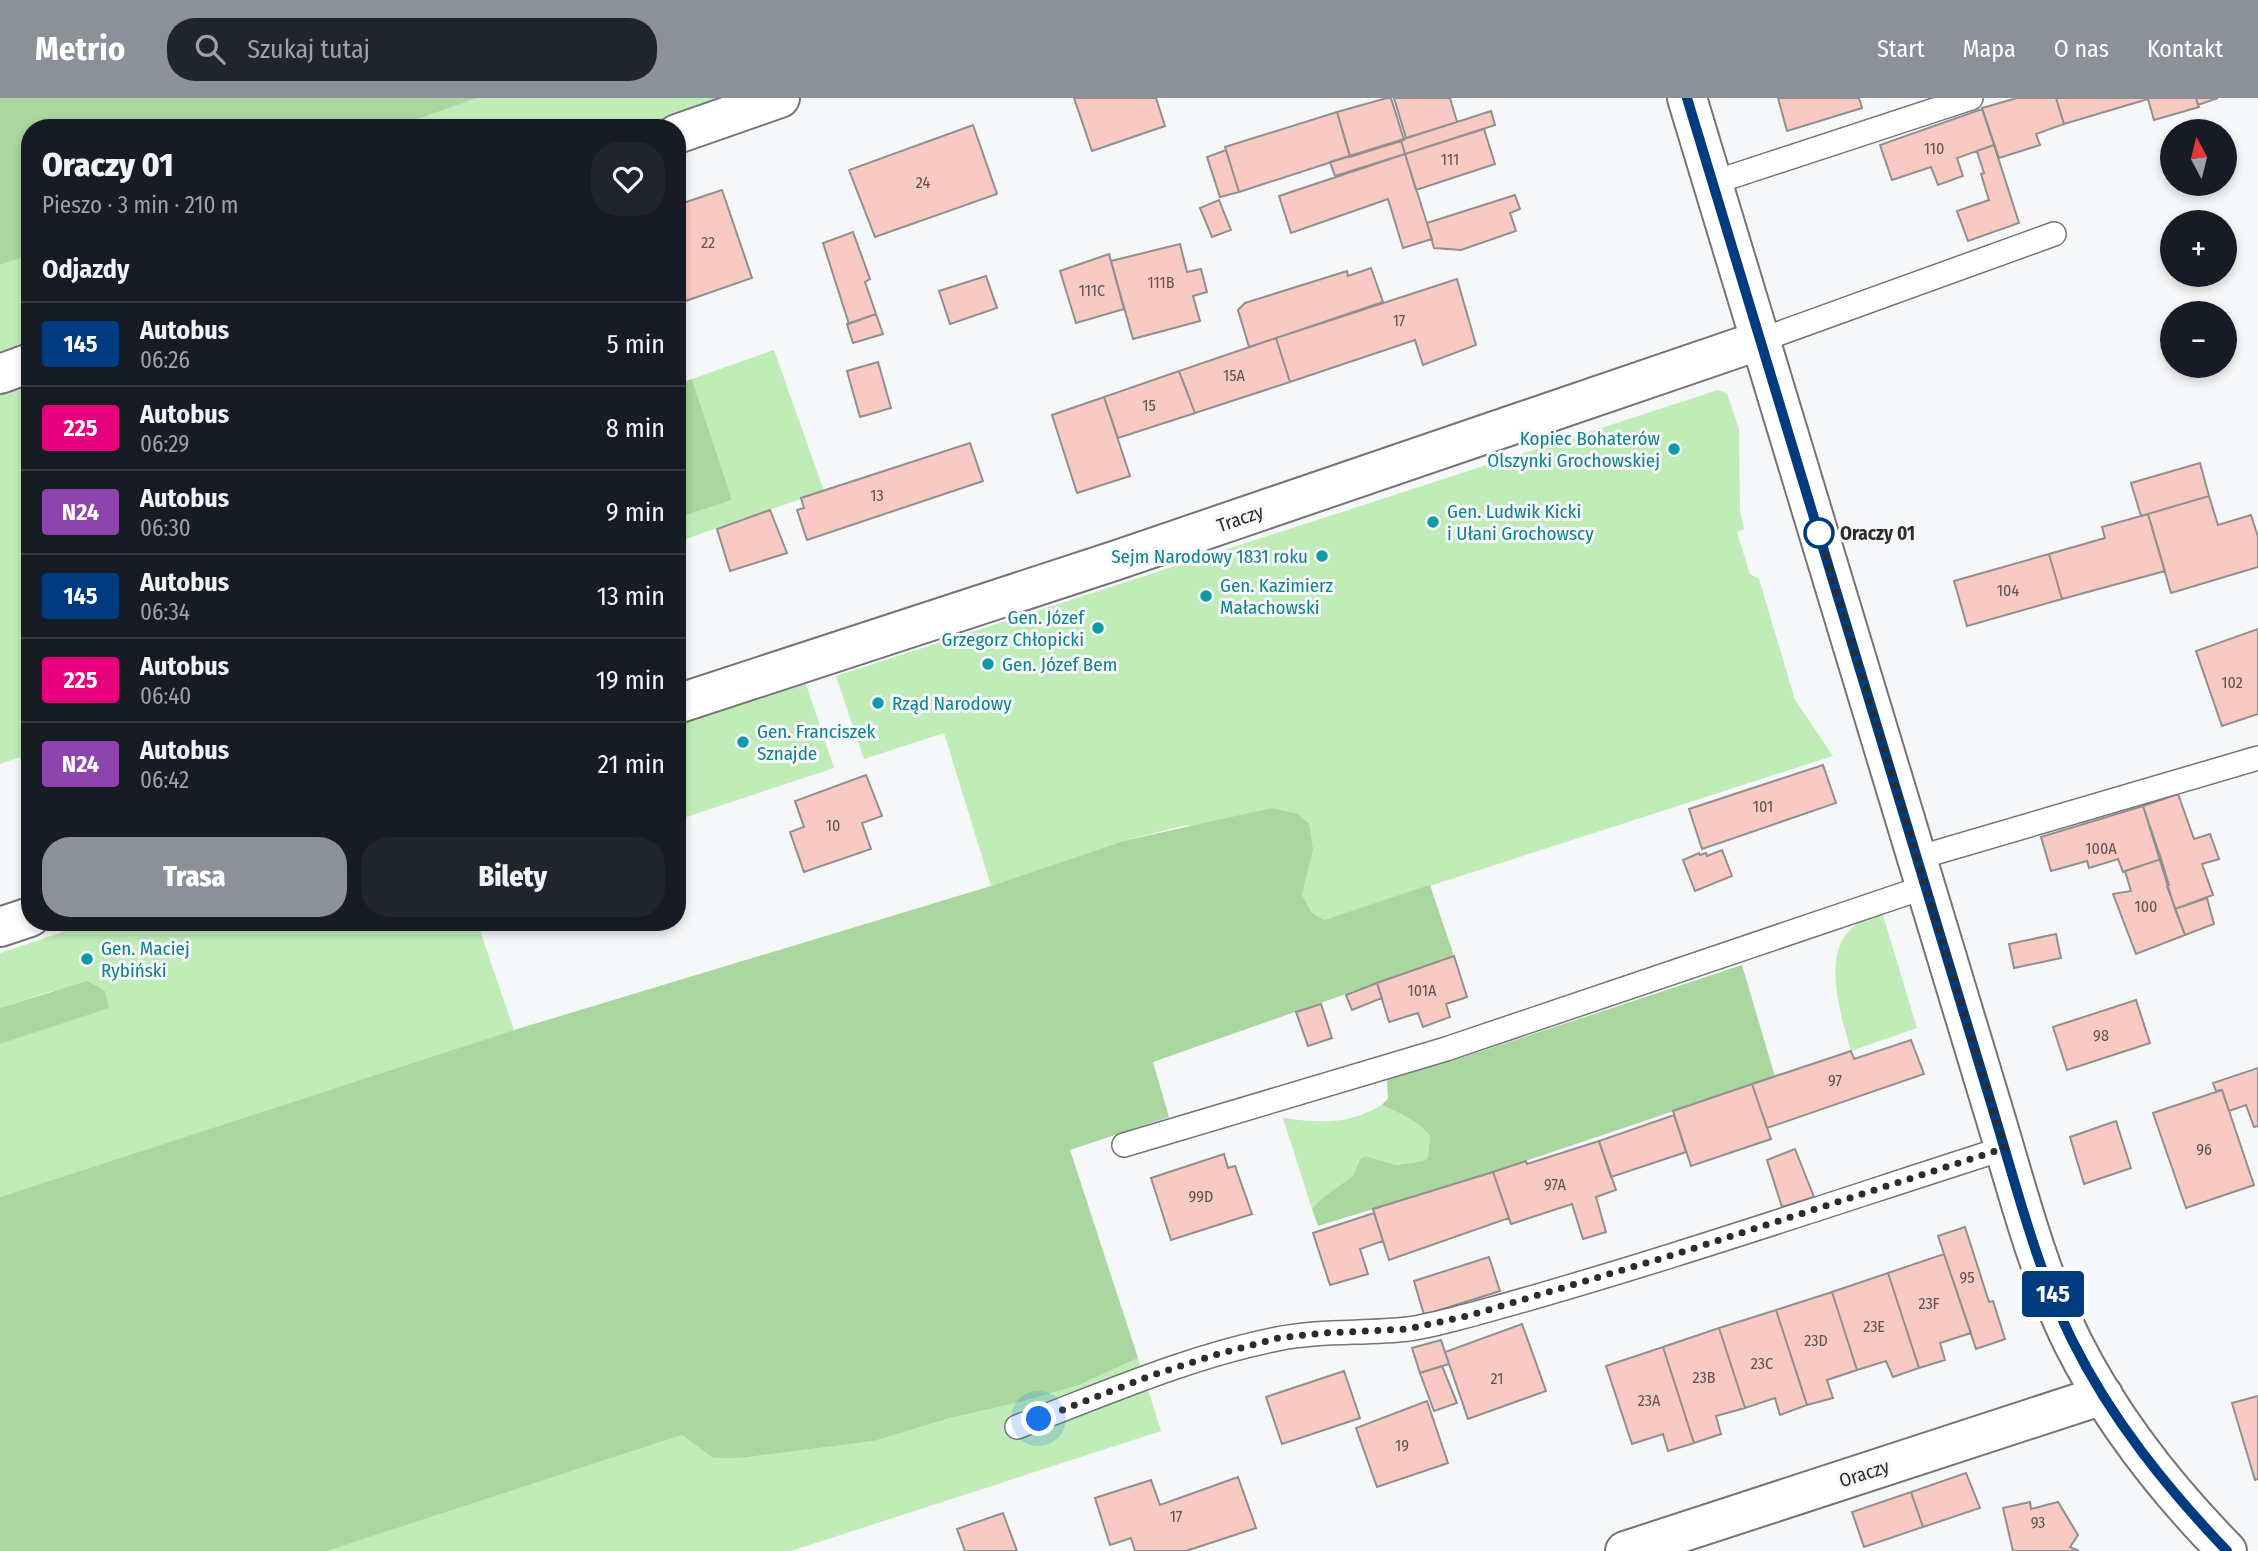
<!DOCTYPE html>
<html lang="pl">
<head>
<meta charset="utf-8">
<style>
  body { margin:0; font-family:"Fira Sans Condensed",sans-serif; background:#20242c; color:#f1f3f6; height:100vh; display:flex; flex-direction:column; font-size:26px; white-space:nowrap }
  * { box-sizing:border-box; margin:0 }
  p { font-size:23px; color:#9ea1a6 }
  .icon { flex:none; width:38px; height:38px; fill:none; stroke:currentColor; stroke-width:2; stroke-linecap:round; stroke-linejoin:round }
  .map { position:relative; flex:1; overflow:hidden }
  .panel { position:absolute; left:21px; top:21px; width:665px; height:812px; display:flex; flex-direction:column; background:#171b24; border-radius:28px; box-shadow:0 4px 10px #0003 }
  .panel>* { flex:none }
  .badge { padding:0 14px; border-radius:5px; font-size:24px; line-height:46px }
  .needle { width:46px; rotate:353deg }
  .buttons { position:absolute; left:2160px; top:21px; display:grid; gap:14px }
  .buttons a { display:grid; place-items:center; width:77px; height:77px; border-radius:50%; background:#171b24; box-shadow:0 4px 10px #0003; font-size:35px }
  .you { position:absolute; width:35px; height:35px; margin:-18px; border:5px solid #fff; border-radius:50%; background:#1a73e8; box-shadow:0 0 0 10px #1a73e833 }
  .map>.badge { position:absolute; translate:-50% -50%; box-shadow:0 0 0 4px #fff }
  h2 { padding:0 21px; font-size:26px; line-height:63px }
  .round { display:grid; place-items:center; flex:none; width:74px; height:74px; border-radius:28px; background:#20242c }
  .head { display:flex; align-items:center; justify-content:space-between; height:119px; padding:0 21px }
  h1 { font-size:33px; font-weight:800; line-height:52px }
  .cta { display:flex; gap:14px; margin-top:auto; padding:14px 21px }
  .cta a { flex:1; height:80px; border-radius:28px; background:#8c9099; color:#fff; font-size:28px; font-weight:800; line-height:80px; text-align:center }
  .cta a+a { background:#20242c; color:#f1f3f6 }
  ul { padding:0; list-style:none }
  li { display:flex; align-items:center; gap:21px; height:84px; padding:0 21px; border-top:2px solid #363941 }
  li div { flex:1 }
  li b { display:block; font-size:26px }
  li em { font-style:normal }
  li .badge { min-width:77px; font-weight:700; text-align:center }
  header { display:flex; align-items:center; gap:42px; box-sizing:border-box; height:98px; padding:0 35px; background:#8c9099; color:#fff }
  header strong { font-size:33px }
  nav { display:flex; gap:38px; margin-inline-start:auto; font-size:24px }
  .search { width:490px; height:63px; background:#20242c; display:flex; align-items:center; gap:18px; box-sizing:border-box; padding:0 24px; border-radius:28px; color:#9ea1a6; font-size:26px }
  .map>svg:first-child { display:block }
  .green { fill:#c0ecb7 }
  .forest { fill:#a9d79f }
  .building { fill:#f9cac3; stroke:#918f8f; stroke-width:2 }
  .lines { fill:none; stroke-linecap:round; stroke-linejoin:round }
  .service-casing { stroke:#747576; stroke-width:26 }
  .minor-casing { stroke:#747576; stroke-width:42 }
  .tertiary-casing { stroke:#747576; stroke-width:42 }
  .service { stroke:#fff; stroke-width:23 }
  .minor { stroke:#fff; stroke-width:38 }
  .tertiary { stroke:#fff; stroke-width:38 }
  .line-casing { stroke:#fff; stroke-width:16 }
  .line { stroke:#003b80; stroke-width:10 }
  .walk { stroke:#2b2c2c; stroke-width:7; stroke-dasharray:0 12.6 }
  .culture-dot { fill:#0f9aa8; stroke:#f6f7f8; stroke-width:2.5 }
  .stop-dot { fill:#fff; stroke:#003b80; stroke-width:3.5 }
  .labels { text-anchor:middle; stroke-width:6; stroke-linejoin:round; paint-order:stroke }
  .number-label { font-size:16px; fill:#5e5452 }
  .culture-label { font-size:19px; fill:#0d838f; stroke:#f6f7f8; text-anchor:start }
  .street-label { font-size:19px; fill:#2b2c2c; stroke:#f6f7f8 }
  .stop-label { font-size:19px; font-weight:bold; fill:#2b2c2c; stroke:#f6f7f8; text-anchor:start }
</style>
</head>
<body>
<header>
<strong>Metrio</strong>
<div class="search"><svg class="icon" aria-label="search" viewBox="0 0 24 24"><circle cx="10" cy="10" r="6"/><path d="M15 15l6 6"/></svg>Szukaj tutaj</div>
<nav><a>Start</a><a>Mapa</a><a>O nas</a><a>Kontakt</a></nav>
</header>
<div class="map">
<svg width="2258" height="1453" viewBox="0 0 2258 1453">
  <rect width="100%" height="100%" fill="#f6f7f8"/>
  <path class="green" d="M 477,0 L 753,0 L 671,30 L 393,30 Z
    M 30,157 L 30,252 L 0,262 L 0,167 Z
    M 774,252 L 824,393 L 677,444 L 677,420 L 732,402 L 692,281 Z
    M 30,280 L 30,683 L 20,659 L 0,666 L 0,291 Z
    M 1718,292 L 1727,295 L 1739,331 L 1740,413 L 1744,431 L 1737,434 L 1750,476 L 1759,481 L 1795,602 L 1833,658 L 1324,822 L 1312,815 L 1302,797 L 1313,752 L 1186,727 L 1123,743 L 991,788 L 944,635 L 864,661 L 836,578 Z
    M 806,586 L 834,670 L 677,722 L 677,626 Z
    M 1882,814 L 1917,930 L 1851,953 C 1842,921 1820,855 1853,829 C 1861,823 1872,819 1882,814 Z
    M 93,824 L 477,824 L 514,932 L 0,1099 L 0,946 L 109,909 L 52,893 L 0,910 L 0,855 Z
    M 1382,1007 C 1401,1016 1417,1022 1430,1038 L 1428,1059 L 1424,1063 L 1397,1067 L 1365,1058 L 1360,1061 L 1353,1078 L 1322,1100 L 1312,1111 L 1283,1020 C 1322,1025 1347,1027 1382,1007 Z
    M 1138,1260 L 1161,1333 L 791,1453 L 327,1453 L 682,1337 L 713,1360 L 741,1360 L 874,1343 L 950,1320 L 1024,1303 L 1079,1287 Z"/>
  <path class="forest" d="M 0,0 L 477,0 L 393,30 L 30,30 L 30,157 L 0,167 Z
    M 692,281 L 732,402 L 677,420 L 677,286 Z
    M 1272,710 L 1298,716 L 1309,726 L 1313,752 L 1302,797 L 1312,815 L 1324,822 L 1430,787 L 1454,858 L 1153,964 L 1169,1019 L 1070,1052 L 1138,1260 L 1079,1287 L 1024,1303 L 950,1320 L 874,1343 L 741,1360 L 713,1360 L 682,1337 L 327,1453 L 0,1453 L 0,1099 L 514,932 L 991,788 L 1123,743 Z
    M 1742,867 L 1775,979 L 1493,1074 L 1318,1128 L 1312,1111 L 1322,1100 L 1353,1078 L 1360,1061 L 1365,1058 L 1397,1067 L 1424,1063 L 1428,1059 L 1430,1038 C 1417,1022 1401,1016 1382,1007 L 1388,1000 L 1387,982 L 1476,955 Z
    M 87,883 L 105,893 L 109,910 L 0,946 L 0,910 Z"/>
  <path class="building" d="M 1074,0 L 1156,0 L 1165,28 L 1092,53 Z
    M 1387,0 L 1391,0 L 1404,42 L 1350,59 L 1337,14 Z
    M 1394,0 L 1450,0 L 1457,24 L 1406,40 Z
    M 1778,0 L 1859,0 L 1862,10 L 1787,33 Z
    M 2017,0 L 2056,0 L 2064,26 L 2036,36 L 2040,47 L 1999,60 L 1982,10 Z
    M 2056,0 L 2196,0 L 2199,9 L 2154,22 L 2148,1 L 2064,26 Z
    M 2196,0 L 2218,0 L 2198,7 Z
    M 1982,11 L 1994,47 L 1957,60 L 1963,78 L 1938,87 L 1931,69 L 1892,82 L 1880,47 Z
    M 1491,13 L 1495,27 L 1405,56 L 1401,42 Z
    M 1337,14 L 1350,58 L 1239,94 L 1225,49 Z
    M 973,27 L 997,96 L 875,139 L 849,72 Z
    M 1484,31 L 1495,66 L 1416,92 L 1405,56 Z
    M 1401,42 L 1405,56 L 1335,78 L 1330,64 Z
    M 1994,47 L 2019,125 L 1968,143 L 1957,113 L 1989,102 L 1981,76 L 1984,75 L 1977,53 Z
    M 1226,52 L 1239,94 L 1220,99 L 1207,59 Z
    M 1405,56 L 1432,141 L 1403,150 L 1388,101 L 1291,135 L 1279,98 Z
    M 722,92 L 752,180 L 677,206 L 677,107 Z
    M 1515,97 L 1520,111 L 1510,115 L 1516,133 L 1461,152 L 1434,150 L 1427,125 Z
    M 1219,102 L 1231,132 L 1212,139 L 1200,110 Z
    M 853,134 L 870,181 L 865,184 L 876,216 L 849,226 L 823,145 Z
    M 1180,146 L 1187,174 L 1201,171 L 1207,194 L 1193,198 L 1200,223 L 1133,241 L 1111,163 Z
    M 1109,156 L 1124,211 L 1076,225 L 1060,173 Z
    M 1371,170 L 1383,204 L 1249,249 L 1238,212 L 1245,205 L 1347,173 L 1348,178 Z
    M 986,178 L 997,210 L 950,226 L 939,193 Z
    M 1457,181 L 1476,247 L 1423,267 L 1415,242 L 1290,284 L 1276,240 Z
    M 876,216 L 883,236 L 853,245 L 847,226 Z
    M 1276,240 L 1290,284 L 1195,315 L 1179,273 Z
    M 878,264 L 891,310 L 860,319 L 847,273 Z
    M 1179,273 L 1195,315 L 1118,340 L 1104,299 Z
    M 1104,299 L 1130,378 L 1077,395 L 1052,317 Z
    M 970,345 L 983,383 L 807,442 L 797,412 L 804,410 L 801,400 Z
    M 2200,365 L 2209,398 L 2141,418 L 2131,385 Z
    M 2209,398 L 2218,427 L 2251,417 L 2258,439 L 2258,469 L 2171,495 L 2148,416 Z
    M 770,412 L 787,455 L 730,473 L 717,431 Z
    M 2148,416 L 2165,473 L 2062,501 L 2049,456 L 2105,440 L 2102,429 Z
    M 2049,456 L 2062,501 L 1967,528 L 1954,483 Z
    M 2258,531 L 2258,616 L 2222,628 L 2196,553 Z
    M 1823,667 L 1836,705 L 1702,751 L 1689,711 Z
    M 866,677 L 882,718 L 862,725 L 871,751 L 804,774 L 790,734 L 804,729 L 795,703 Z
    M 2178,696 L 2194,741 L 2210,736 L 2219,761 L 2202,766 L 2213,797 L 2175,811 L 2143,708 Z
    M 2143,708 L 2161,761 L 2123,774 L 2118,761 L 2089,770 L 2087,763 L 2051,773 L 2041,739 Z
    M 1722,752 L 1732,778 L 1695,793 L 1683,762 L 1699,755 L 1700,757 L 1706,755 L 1707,758 Z
    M 2161,761 L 2169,787 L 2167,788 L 2185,837 L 2136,856 L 2113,796 L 2131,793 L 2125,773 Z
    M 2207,800 L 2214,826 L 2185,837 L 2175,811 Z
    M 2056,836 L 2061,860 L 2014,870 L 2009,846 Z
    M 1454,858 L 1467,899 L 1446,906 L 1450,919 L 1423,929 L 1418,915 L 1389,924 L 1377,885 Z
    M 1377,885 L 1382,900 L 1352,912 L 1346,897 Z
    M 2136,902 L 2150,945 L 2067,972 L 2053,929 Z
    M 1321,906 L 1332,940 L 1308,948 L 1296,914 Z
    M 1911,942 L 1924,976 L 1767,1030 L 1752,986 L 1851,953 L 1854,961 Z
    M 2258,970 L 2258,1028 L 2254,1029 L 2246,1007 L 2229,1013 L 2222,992 L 2216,993 L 2213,985 Z
    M 1752,986 L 1771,1041 L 1691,1068 L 1673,1013 Z
    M 2222,992 L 2254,1087 L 2186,1110 L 2153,1015 Z
    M 1674,1017 L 1686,1054 L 1611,1079 L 1599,1043 Z
    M 2116,1023 L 2131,1070 L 2084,1086 L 2070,1039 Z
    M 1599,1043 L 1616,1092 L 1596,1099 L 1606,1134 L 1583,1141 L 1572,1106 L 1511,1126 L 1493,1074 L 1526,1063 L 1527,1066 Z
    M 1795,1051 L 1814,1099 L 1782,1109 L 1767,1062 Z
    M 1224,1056 L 1228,1070 L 1235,1068 L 1252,1116 L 1171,1142 L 1151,1080 Z
    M 1493,1074 L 1509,1120 L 1389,1162 L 1373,1111 Z
    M 1374,1115 L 1383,1143 L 1360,1151 L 1368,1176 L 1330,1187 L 1313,1135 Z
    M 1965,1129 L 1989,1204 L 1993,1203 L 2005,1241 L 1976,1251 L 1938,1138 Z
    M 1944,1156 L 1971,1235 L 1940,1245 L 1945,1262 L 1919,1270 L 1888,1175 Z
    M 1489,1159 L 1500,1193 L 1424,1217 L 1414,1183 Z
    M 1888,1175 L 1919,1270 L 1893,1279 L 1886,1263 L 1857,1272 L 1832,1194 Z
    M 1832,1194 L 1857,1272 L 1827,1282 L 1833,1300 L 1807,1307 L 1776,1212 Z
    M 1776,1212 L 1807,1307 L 1780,1317 L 1775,1300 L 1745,1310 L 1719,1230 Z
    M 1522,1226 L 1546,1293 L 1468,1321 L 1445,1254 Z
    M 1719,1230 L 1745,1310 L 1716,1318 L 1721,1336 L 1694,1345 L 1663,1249 Z
    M 1441,1242 L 1449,1266 L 1420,1275 L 1412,1250 Z
    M 1663,1249 L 1694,1345 L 1668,1353 L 1663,1336 L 1632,1346 L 1606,1268 Z
    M 1442,1268 L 1457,1305 L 1434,1313 L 1420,1275 Z
    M 1344,1273 L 1360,1320 L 1282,1346 L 1266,1299 Z
    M 2258,1298 L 2258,1381 L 2255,1382 L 2232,1305 Z
    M 1427,1303 L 1448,1365 L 1377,1389 L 1356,1330 Z
    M 1966,1375 L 1980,1410 L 1923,1429 L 1911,1394 Z
    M 1238,1379 L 1256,1430 L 1186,1453 L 1135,1453 L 1131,1440 L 1110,1447 L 1095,1400 L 1151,1382 L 1160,1407 Z
    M 1911,1394 L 1923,1429 L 1864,1449 L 1852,1414 Z
    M 2030,1404 L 2031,1411 L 2058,1404 L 2078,1437 L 2070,1449 L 2079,1453 L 2013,1453 L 2003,1410 Z
    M 1003,1415 L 1017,1453 L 965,1453 L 957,1431 Z"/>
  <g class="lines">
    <g class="service-casing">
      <path id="service" d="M 1712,85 L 1971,0
        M 1761,242 L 2054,136
        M 1917,760 L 2258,660
        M 1124,1047 L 1446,951 L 1925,789
        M 1017,1329 C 1102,1297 1187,1259 1277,1241 C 1320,1232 1365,1236 1408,1231 C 1429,1228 1450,1222 1470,1217 C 1650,1168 1827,1107 2005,1050"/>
    </g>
    <g class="minor-casing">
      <path id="minor" d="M 677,36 L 780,0
        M 0,276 L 30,265
        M 677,606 L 1117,462 L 1761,242
        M 0,829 L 30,819
        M 1625,1453 L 2103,1297"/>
    </g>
    <g class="tertiary-casing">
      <path id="tertiary" d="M 1687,0 L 1994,1015 C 2017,1091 2037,1171 2072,1243 C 2111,1321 2166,1391 2227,1453"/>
    </g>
    <use href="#service" class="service"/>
    <use href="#minor" class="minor"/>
    <use href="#tertiary" class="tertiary"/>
  </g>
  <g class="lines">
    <g class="line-casing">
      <path id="line" d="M 1687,0 L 1994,1015 C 2017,1091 2037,1171 2072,1242 C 2111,1321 2167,1390 2227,1453"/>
    </g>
    <use href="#line" class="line"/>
    <path class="walk" d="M 1039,1321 L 1150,1278 L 1215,1257 L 1278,1240 L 1324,1235 L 1408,1231 L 1471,1217 L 1673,1157 L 2005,1050 L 1817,429 L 1819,435"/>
  </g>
  <g class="culture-dot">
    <circle cx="1674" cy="351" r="7"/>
    <circle cx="1433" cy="424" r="7"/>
    <circle cx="1322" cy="458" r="7"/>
    <circle cx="1206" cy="498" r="7"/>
    <circle cx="1098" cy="530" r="7"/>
    <circle cx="988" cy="566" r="7"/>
    <circle cx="878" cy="605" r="7"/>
    <circle cx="743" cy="644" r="7"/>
    <circle cx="87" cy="861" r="7"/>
  </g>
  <circle class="stop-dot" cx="1819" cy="435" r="14"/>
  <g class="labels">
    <g class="number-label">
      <text x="1934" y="56">110</text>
      <text x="1450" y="67">111</text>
      <text x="923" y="90">24</text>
      <text x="708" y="150">22</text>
      <text x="1161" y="190">111B</text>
      <text x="1092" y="198">111C</text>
      <text x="1399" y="228">17</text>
      <text x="1234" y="283">15A</text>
      <text x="1149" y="313">15</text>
      <text x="877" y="403">13</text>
      <text x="2008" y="498">104</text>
      <text x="2232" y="590">102</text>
      <text x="1763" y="714">101</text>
      <text x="833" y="733">10</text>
      <text x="2101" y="756">100A</text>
      <text x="2146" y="814">100</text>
      <text x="1422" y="898">101A</text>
      <text x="2101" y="943">98</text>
      <text x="1835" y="988">97</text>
      <text x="2204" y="1057">96</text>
      <text x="1555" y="1092">97A</text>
      <text x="1201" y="1104">99D</text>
      <text x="1967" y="1185">95</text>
      <text x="1929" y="1211">23F</text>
      <text x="1874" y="1234">23E</text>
      <text x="1816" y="1248">23D</text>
      <text x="1762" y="1271">23C</text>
      <text x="1704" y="1285">23B</text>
      <text x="1497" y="1286">21</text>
      <text x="1649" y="1308">23A</text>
      <text x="1402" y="1353">19</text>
      <text x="1176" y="1424">17</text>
      <text x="2038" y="1430">93</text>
    </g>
    <g class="culture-label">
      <text x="1660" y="347" text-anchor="end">Kopiec Bohaterów<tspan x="1660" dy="22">Olszynki Grochowskiej</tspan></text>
      <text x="1447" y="420">Gen. Ludwik Kicki<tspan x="1447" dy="22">i Ułani Grochowscy</tspan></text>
      <text x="1308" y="465" text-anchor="end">Sejm Narodowy 1831 roku</text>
      <text x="1220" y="494">Gen. Kazimierz<tspan x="1220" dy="22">Małachowski</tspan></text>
      <text x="1084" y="526" text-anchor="end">Gen. Józef<tspan x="1084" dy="22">Grzegorz Chłopicki</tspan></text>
      <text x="1002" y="573">Gen. Józef Bem</text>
      <text x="892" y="612">Rząd Narodowy</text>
      <text x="757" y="640">Gen. Franciszek<tspan x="757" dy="22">Sznajde</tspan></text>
      <text x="101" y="857">Gen. Maciej<tspan x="101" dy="22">Rybiński</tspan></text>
    </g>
    <g class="street-label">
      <text transform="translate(1240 420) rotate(-19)" y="7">Traczy</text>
      <text transform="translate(1864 1375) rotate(-18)" y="7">Oraczy</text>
    </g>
    <g class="stop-label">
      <text x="1840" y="442">Oraczy 01</text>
    </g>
  </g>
</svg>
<div class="buttons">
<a><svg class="needle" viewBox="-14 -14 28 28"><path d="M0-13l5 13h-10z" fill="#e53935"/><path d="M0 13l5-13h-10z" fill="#9ea1a6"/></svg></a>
<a>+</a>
<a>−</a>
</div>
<div class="you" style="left:1039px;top:1321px"></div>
<b class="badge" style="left:2053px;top:1196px;background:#003b80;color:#fff">145</b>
<section class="panel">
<div class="head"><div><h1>Oraczy 01</h1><p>Pieszo · 3 min · 210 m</p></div><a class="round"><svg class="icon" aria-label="heart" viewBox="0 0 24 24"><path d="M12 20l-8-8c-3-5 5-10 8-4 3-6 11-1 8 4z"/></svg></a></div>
<h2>Odjazdy</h2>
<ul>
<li><span class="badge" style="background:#003b80;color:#fff">145</span><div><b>Autobus</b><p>06:26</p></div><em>5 min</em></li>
<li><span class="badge" style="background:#e6007e;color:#fff">225</span><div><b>Autobus</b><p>06:29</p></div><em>8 min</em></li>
<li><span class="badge" style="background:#8e44ad;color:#fff">N24</span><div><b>Autobus</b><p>06:30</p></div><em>9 min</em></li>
<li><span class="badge" style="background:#003b80;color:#fff">145</span><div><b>Autobus</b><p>06:34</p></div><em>13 min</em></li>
<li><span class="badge" style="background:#e6007e;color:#fff">225</span><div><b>Autobus</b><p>06:40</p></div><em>19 min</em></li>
<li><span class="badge" style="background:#8e44ad;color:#fff">N24</span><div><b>Autobus</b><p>06:42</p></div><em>21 min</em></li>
</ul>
<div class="cta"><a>Trasa</a><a>Bilety</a></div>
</section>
</div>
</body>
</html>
